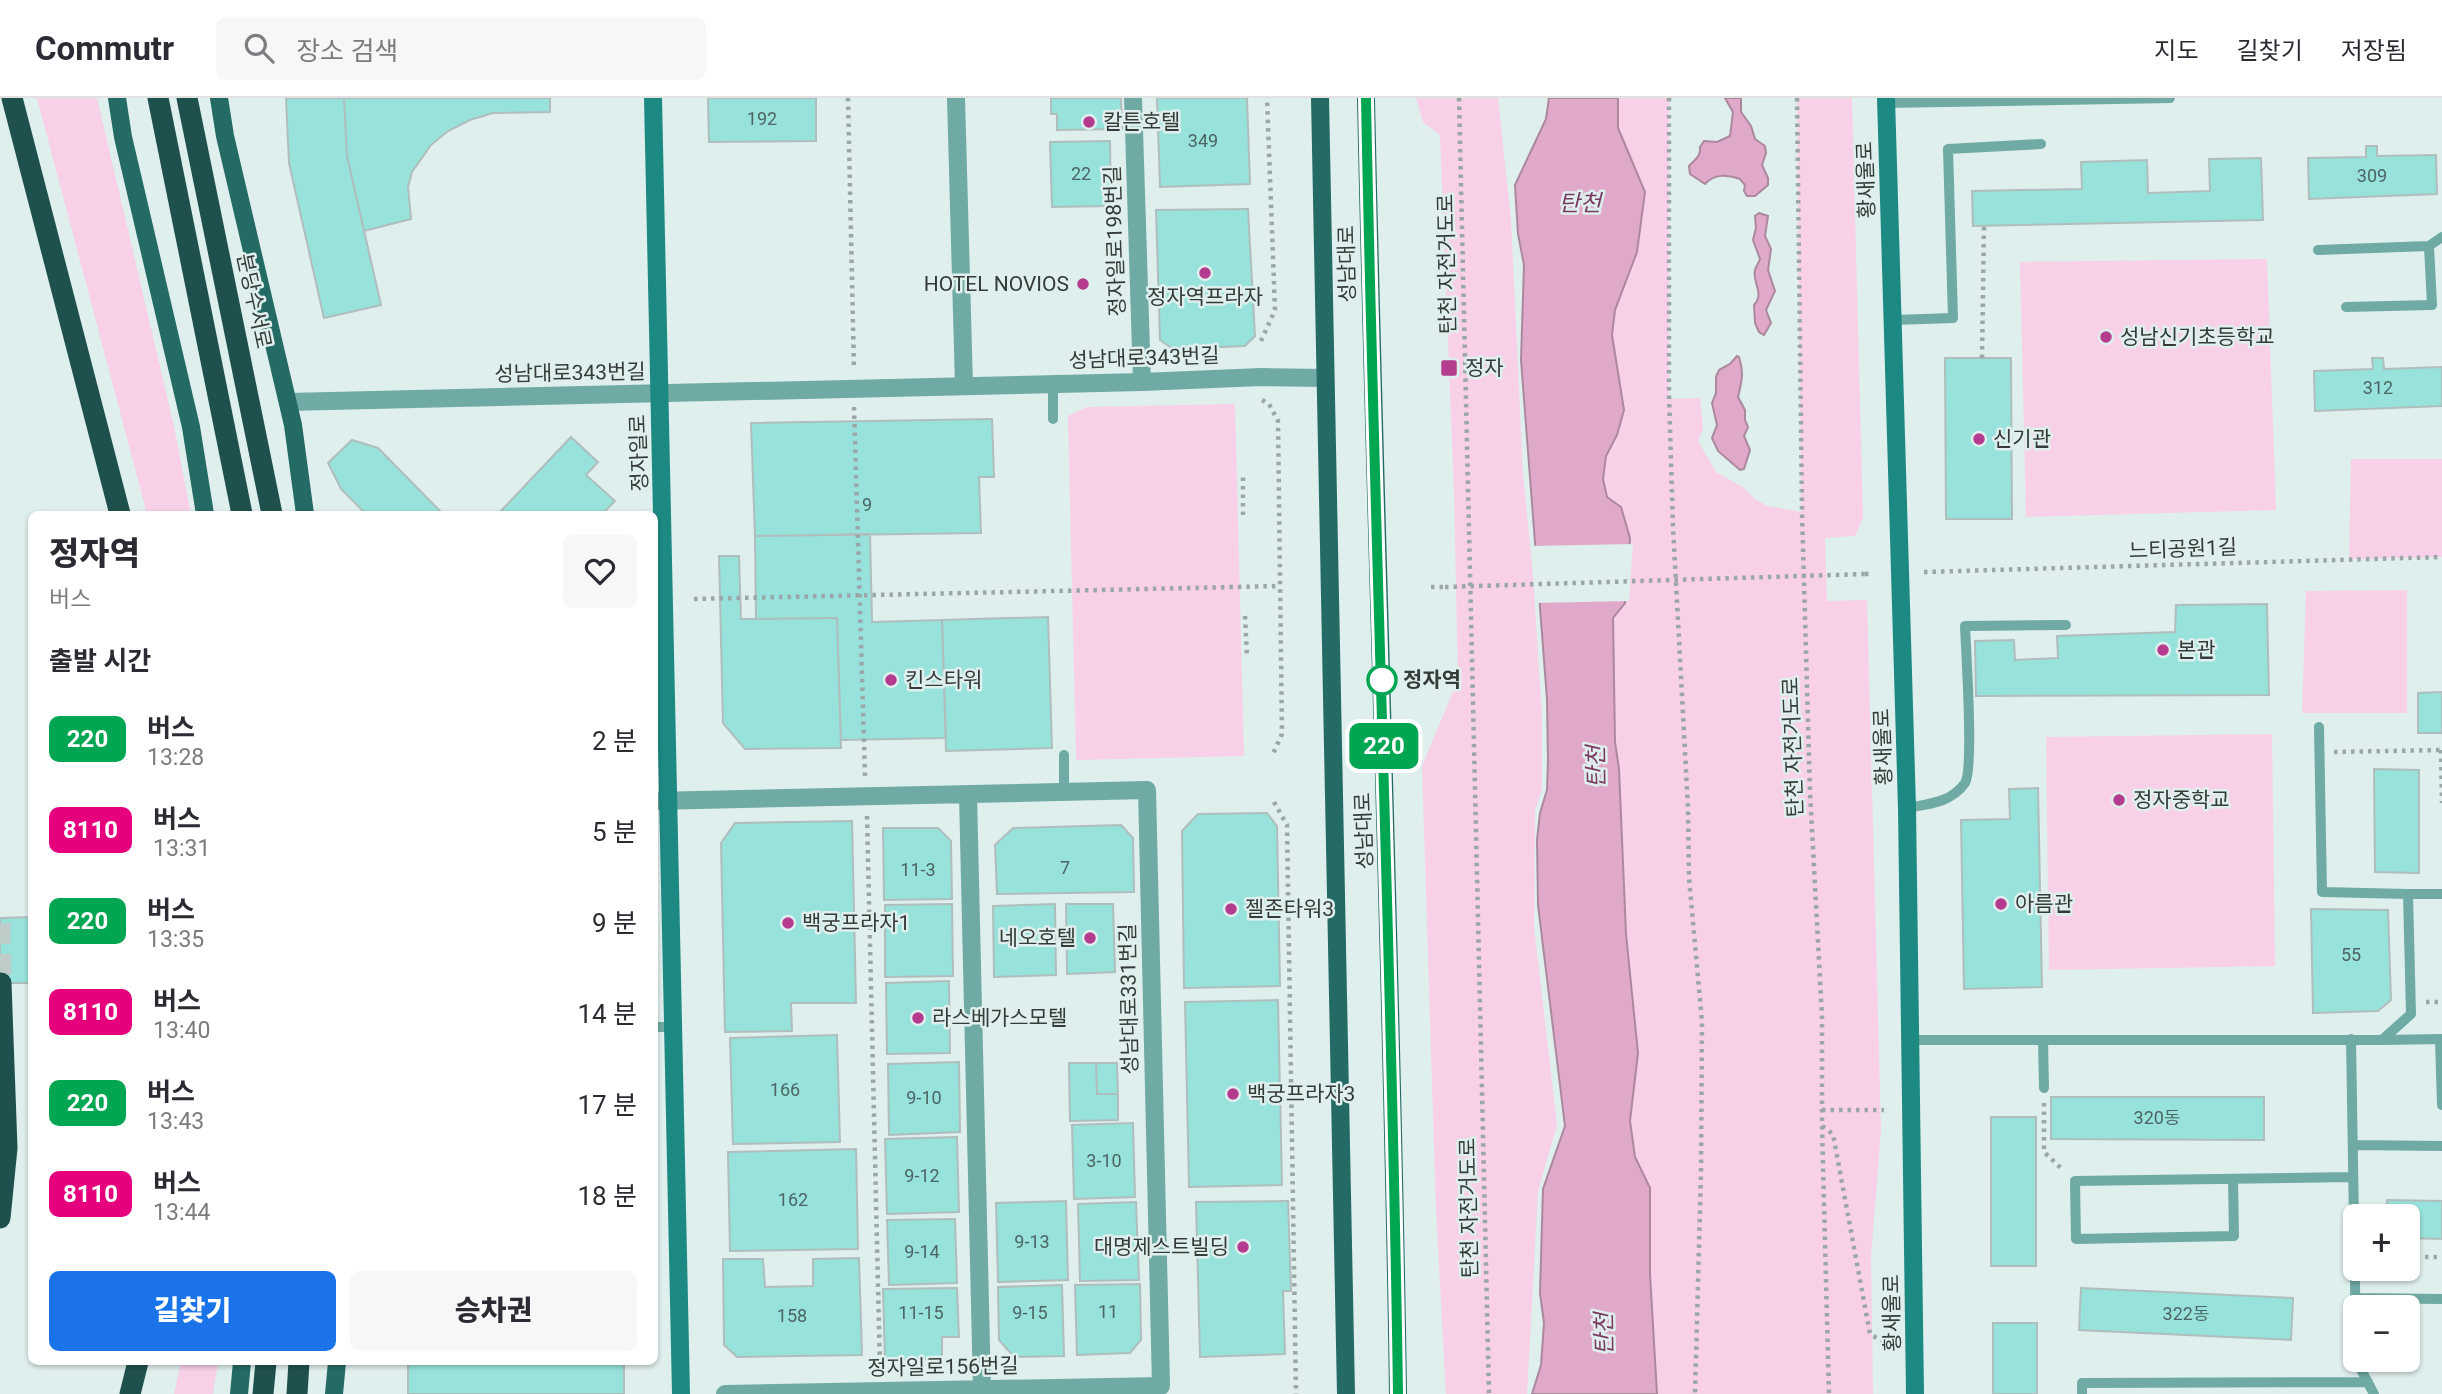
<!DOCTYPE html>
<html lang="ko">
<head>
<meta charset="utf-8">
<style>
  body { margin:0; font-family:Roboto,"Noto Sans KR",sans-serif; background:#f7f7f7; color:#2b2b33; height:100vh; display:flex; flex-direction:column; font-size:26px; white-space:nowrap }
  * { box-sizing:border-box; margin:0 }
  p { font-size:23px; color:#7c7c81 }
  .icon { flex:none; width:38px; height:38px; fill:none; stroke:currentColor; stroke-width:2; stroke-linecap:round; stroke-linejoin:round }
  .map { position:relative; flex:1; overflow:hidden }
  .details { position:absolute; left:28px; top:413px; width:630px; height:854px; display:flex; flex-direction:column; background:#fff; border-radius:10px; box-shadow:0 2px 5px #0004 }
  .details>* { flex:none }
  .badge { padding:0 14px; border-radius:10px; font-size:24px; line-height:46px }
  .fabs { position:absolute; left:2343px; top:1106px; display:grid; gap:14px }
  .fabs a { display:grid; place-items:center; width:77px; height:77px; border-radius:10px; background:#fff; box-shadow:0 2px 5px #0004; font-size:35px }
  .map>.badge { position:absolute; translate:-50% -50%; box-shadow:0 0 0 4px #fff }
  h2 { padding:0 21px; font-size:26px; line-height:63px }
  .round { display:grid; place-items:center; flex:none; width:74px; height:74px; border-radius:10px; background:#f7f7f7 }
  .summary { display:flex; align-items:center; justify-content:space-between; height:119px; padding:0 21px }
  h1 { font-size:33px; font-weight:800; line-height:52px }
  .cta { display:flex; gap:14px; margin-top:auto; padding:14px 21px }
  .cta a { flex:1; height:80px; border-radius:10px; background:#1a73e8; color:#fff; font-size:28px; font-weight:800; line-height:80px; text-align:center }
  .cta a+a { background:#f7f7f7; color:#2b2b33 }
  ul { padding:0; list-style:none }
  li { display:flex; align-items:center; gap:21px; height:91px; padding:0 21px }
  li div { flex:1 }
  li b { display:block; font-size:26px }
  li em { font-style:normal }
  li .badge { min-width:77px; font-weight:700; text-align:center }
  header { display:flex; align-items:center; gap:42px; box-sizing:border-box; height:98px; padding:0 35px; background:#fff; border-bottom:2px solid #e1e1e2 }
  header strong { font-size:33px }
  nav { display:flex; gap:38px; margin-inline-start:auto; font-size:24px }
  .search { width:490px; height:63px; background:#f7f7f7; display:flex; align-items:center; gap:18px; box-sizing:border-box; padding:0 24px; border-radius:10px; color:#7c7c81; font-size:26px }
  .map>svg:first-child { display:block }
  .green { fill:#f8d0e8 }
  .water { fill:#e0a9ca; stroke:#ac889f; stroke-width:2 }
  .pier { fill:#dfefed }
  .building { fill:#97e3dc; stroke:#afbebc; stroke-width:2 }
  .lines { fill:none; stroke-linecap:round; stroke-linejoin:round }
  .highway-tunnel { stroke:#bdcbc9; stroke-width:21; stroke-dasharray:21 10; stroke-linecap:butt }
  .path { stroke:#9ba7a6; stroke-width:4.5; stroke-dasharray:3.5 5; stroke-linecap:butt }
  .lane { stroke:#70aaa4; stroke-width:10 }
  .street { stroke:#70aaa4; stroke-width:18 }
  .secondary { stroke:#1c8982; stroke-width:18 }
  .primary { stroke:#246a65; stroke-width:18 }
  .highway { stroke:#1e514d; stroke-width:21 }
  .path-bridge { stroke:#9ba7a6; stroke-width:4.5; stroke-dasharray:3.5 5; stroke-linecap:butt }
  .line-casing { stroke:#fff; stroke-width:16 }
  .line { stroke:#00a651; stroke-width:10 }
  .poi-dot { fill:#b43b8e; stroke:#dfefed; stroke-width:2.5 }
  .stop-dot { fill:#fff; stroke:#00a651; stroke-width:3.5 }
  .labels { text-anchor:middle; stroke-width:5; stroke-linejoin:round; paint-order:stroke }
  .number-label { font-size:18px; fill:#4d6562 }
  .poi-label { font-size:21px; fill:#343b3a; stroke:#dfefed; text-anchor:start }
  .street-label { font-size:21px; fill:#343b3a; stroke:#dfefed }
  .stop-label { font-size:21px; font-weight:bold; fill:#343b3a; stroke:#dfefed; text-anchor:start }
  .water-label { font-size:23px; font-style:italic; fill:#7b3a64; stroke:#dfefed }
</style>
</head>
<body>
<header>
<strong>Commutr</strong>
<div class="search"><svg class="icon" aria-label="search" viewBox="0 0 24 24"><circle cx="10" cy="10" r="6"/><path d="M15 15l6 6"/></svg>장소 검색</div>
<nav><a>지도</a><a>길찾기</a><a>저장됨</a></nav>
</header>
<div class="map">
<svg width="2442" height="1296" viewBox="0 0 2442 1296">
  <rect width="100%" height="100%" fill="#dfefed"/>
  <path class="green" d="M 37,0 L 97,0 L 173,324 L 191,416 L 147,416 Z
    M 1416,0 L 1498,0 L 1511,122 L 1523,376 L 1533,478 L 1542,618 L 1542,691 L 1535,713 L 1534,829 L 1557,1027 L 1538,1093 L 1527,1296 L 1446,1296 L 1436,1113 L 1422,668 L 1458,582 L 1454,396 L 1440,37 L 1423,24 Z
    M 1618,0 L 1669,0 L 1669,301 L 1700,300 L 1703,331 L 1698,343 L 1716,374 L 1744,390 L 1755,401 L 1767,408 L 1801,414 L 1797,0 L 1852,0 L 1863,420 L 1855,438 L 1825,440 L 1827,503 L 1867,502 L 1881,1032 L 1871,1158 L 1873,1296 L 1657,1296 L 1650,1176 L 1650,1090 L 1635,1059 L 1630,1023 L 1638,955 L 1626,836 L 1619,671 L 1615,645 L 1613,520 L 1625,505 L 1603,381 L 1606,358 L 1617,337 L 1624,312 L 1612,237 L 1615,212 L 1637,154 L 1630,61 L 1618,30 Z
    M 2267,161 L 2276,412 L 2026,419 L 2020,164 Z
    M 1235,306 L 1244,658 L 1076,662 L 1068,318 L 1087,309 Z
    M 2351,361 L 2442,361 L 2442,459 L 2349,461 Z
    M 2407,492 L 2407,615 L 2302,615 L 2306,493 Z
    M 2272,636 L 2275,868 L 2049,872 L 2046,639 Z
    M 181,1264 L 218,1264 L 213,1296 L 174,1296 Z"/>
  <path class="water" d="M 1549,0 L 1618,0 L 1618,30 L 1645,94 L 1637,154 L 1615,212 L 1612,237 L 1624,312 L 1617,337 L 1606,358 L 1603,381 L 1607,399 L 1621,409 L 1630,440 L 1625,505 L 1613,520 L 1615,644 L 1619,671 L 1626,836 L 1638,955 L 1630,1023 L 1635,1059 L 1650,1090 L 1650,1176 L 1657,1296 L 1532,1296 L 1541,1267 L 1544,1225 L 1540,1195 L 1543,1091 L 1565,1028 L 1538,807 L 1537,742 L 1540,715 L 1547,692 L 1548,662 L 1547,601 L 1521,262 L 1524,167 L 1518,136 L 1515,87 L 1546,21 Z
    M 1725,0 L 1741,0 L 1741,14 L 1751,28 L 1755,41 L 1765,48 L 1766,55 L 1762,67 L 1768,80 L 1768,87 L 1755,98 L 1747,98 L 1744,93 L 1745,87 L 1740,81 C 1727,77 1715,75 1705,86 L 1690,76 L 1689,68 C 1695,61 1701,59 1700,49 L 1704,43 L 1717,44 L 1730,38 L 1733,14 Z
    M 1759,115 L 1768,118 L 1765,138 L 1771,151 L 1768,172 L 1775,193 L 1766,212 L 1771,225 L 1764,237 L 1759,234 L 1755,225 L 1754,207 C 1765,195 1752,185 1755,172 C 1756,168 1759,165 1760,161 L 1753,142 L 1756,130 L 1755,118 Z
    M 1737,258 L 1739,259 C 1744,274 1742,283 1738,299 L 1745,312 L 1745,322 L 1748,329 L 1744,338 L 1750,352 L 1744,371 L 1740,372 L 1718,353 L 1712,340 L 1717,327 L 1712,305 L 1716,295 L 1716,279 L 1719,272 L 1730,266 Z"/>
  <path class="pier" d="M 1633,446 L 1629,503 L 1535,505 L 1531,448 Z"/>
  <path class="building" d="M 286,0 L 344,0 L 347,58 L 381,207 L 324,220 L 289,65 Z
    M 344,0 L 550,0 L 550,14 L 493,15 L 470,22 L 448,33 L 431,47 L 412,74 L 408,89 L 411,121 L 364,133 L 347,58 Z
    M 708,0 L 816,0 L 816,43 L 709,44 Z
    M 1051,0 L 1121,0 L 1122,31 L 1057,32 L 1057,16 L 1051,16 Z
    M 1157,0 L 1247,0 L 1250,86 L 1160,89 Z
    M 1110,43 L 1111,108 L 1052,109 L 1050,44 Z
    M 2366,48 L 2377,48 L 2377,58 L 2436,57 L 2437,96 L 2309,101 L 2308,60 L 2366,59 Z
    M 2261,60 L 2263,122 L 1973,128 L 1972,93 L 2082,91 L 2081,64 L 2147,62 L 2148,95 L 2210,93 L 2209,61 Z
    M 1248,111 L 1255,238 L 1245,248 L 1173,251 L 1160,242 L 1156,112 Z
    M 1945,260 L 2011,260 L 2012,421 L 1946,421 Z
    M 2372,260 L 2383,260 L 2384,271 L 2442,269 L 2442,308 L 2315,313 L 2314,273 L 2373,271 Z
    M 992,321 L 994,379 L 979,379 L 981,435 L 755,438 L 751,325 Z
    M 571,339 L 598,364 L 586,377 L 615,403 L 602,416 L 498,416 Z
    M 352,342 L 378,350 L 443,416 L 366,416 L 341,391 L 328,365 Z
    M 870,436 L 872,524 L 942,522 L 946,640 L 841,642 L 837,520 L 756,521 L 755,438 Z
    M 719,458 L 739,458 L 741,521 L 837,520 L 841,650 L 745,651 L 723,625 Z
    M 2267,506 L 2269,597 L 1976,598 L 1975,543 L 2014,542 L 2015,562 L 2058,560 L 2057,538 L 2175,534 L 2176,507 Z
    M 1048,519 L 1052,650 L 946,653 L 942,522 Z
    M 2442,594 L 2442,635 L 2418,635 L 2418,595 Z
    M 2374,671 L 2419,672 L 2419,775 L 2375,774 Z
    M 2038,690 L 2042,889 L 1964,891 L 1961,722 L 2010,721 L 2009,691 Z
    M 1267,715 L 1277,728 L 1280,888 L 1184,890 L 1182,733 L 1198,716 Z
    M 852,723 L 856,905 L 791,905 L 792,933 L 725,934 L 721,745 L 735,725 Z
    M 1121,727 L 1133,740 L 1134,794 L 997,796 L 995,747 L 1013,730 Z
    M 883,730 L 938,730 L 951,743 L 952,801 L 884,802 Z
    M 952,806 L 953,878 L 885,879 L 885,807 Z
    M 1055,806 L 1056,877 L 994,879 L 993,808 Z
    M 1066,806 L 1113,806 L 1115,874 L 1067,876 Z
    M 2311,811 L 2388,812 L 2391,902 L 2378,913 L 2313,915 Z
    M 32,819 L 32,885 L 0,885 L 0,820 Z
    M 949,883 L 950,955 L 887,956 L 886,885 Z
    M 1278,902 L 1282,1087 L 1189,1089 L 1185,904 Z
    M 837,937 L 840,1044 L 733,1046 L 730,940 Z
    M 959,964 L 960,1034 L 889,1037 L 888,966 Z
    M 1069,965 L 1096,965 L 1097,996 L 1118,996 L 1118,1022 L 1070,1023 Z
    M 1096,965 L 1117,965 L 1118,996 L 1097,996 Z
    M 2051,999 L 2264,999 L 2264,1042 L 2051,1041 Z
    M 1991,1019 L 2036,1019 L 2036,1168 L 1991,1168 Z
    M 1133,1025 L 1135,1099 L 1074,1101 L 1072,1027 Z
    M 957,1039 L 959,1114 L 887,1116 L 885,1041 Z
    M 856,1051 L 858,1151 L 730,1153 L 728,1054 Z
    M 2387,1102 L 2442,1103 L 2442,1141 L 2408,1140 L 2408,1118 L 2386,1118 Z
    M 1066,1103 L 1068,1182 L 998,1184 L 996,1105 Z
    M 1288,1103 L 1291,1193 L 1283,1193 L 1285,1256 L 1200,1259 L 1196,1104 Z
    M 1136,1104 L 1139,1182 L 1080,1183 L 1078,1106 Z
    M 955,1121 L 957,1185 L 889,1187 L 887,1122 Z
    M 859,1160 L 862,1257 L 737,1259 L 724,1247 L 723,1161 L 763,1161 L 765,1189 L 813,1188 L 813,1161 Z
    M 1140,1186 L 1141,1242 L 1130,1255 L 1077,1257 L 1075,1187 Z
    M 1062,1187 L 1064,1258 L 1014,1259 L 999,1242 L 998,1189 Z
    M 957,1190 L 959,1239 L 942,1239 L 942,1261 L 885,1262 L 883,1191 Z
    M 2081,1190 L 2293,1200 L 2291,1242 L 2079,1232 Z
    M 1993,1225 L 2037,1225 L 2037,1296 L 1993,1296 Z
    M 408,1264 L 624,1264 L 624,1296 L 408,1296 Z"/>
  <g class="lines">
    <path class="highway-tunnel" d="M 0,825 L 1,885"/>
    <path class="path" d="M 848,0 L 854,272
      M 1459,0 L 1489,1296
      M 1669,0 L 1669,297 L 1673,429 L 1688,710 L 1689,780 L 1702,924 L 1701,1074 L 1695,1296
      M 1797,0 L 1802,414 L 1810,694 L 1822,919 L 1822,1028 L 1829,1296
      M 1261,243 L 1275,212 L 1267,0
      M 1982,260 L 1984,128
      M 1262,302 L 1269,306 L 1278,323 L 1282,636 L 1273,656
      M 854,309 L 865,678
      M 1243,417 L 1243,376
      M 1924,474 L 2442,459
      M 1865,476 L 1869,476
      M 1431,489 L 1445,489
      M 694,501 L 1280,488
      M 1245,518 L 1247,559
      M 2441,652 L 2442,705
      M 2334,654 L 2442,652
      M 1274,704 L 1287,727 L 1296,1296
      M 867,718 L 880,1273
      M 2426,904 L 2442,904
      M 2044,1005 L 2044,1054 L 2063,1072
      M 1822,1012 L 1884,1012
      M 1822,1028 L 1833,1036 L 1870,1236 L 1884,1244
      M 2408,1159 L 2442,1159"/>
    <path class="lane" d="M 1886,5 L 2170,0
      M 2318,152 L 2429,148 L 2442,139
      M 2346,209 L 2432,207 L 2429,148
      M 1893,222 L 1953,220 L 1948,51 L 2041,46
      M 1053,321 L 1053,286
      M 1064,657 L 1064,694
      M 1907,710 C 1928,706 1951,705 1965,685 C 1974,671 1966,553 1965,528 L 2066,527
      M 2408,796 L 2442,796
      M 654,929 L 673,929
      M 2351,941 L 2356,1247
      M 2440,941 L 2442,1007
      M 1912,942 L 2382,942 L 2411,916 L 2408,796 L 2322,794 L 2319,629
      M 2043,942 L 2044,990
      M 2382,942 L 2442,941
      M 2353,1047 L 2442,1048
      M 2233,1081 L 2234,1138 L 2076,1141 L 2075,1083 L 2353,1079
      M 2355,1200 L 2442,1201
      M 2356,1262 L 2374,1296
      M 2082,1296 L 2082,1285 L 2368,1284"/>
    <path class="street" d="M 956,0 L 964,288
      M 1133,0 L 1142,284
      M 288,304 L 1142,284 L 1261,279 L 1325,280
      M 968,697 L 982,1291
      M 654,703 L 1147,692 L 1161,1288 L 725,1296"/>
    <path class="secondary" d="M 653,0 L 681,1296
      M 1886,0 L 1907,710 L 1915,1296"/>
    <path class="primary" d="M 117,0 L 123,39 L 191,329 L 205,416
      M 219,0 L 225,38 L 293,327 L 305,416
      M 1320,0 L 1346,1296
      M 1366,0 C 1375,432 1392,864 1398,1296
      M 239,1296 L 242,1264
      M 334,1296 L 337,1264"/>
    <path class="highway" d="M 12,0 L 120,416
      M 158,0 L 242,416
      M 187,0 L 272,416
      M 0,1120 L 7,1050 L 1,885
      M 130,1296 L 138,1264
      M 263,1296 L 266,1264
      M 297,1296 L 299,1264"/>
    <path class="path-bridge" d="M 1445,489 L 1865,476"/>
  </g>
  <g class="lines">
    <g class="line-casing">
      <path id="line" d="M 1366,0 C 1374,432 1392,864 1398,1296"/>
    </g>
    <use href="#line" class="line"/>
  </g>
  <g class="poi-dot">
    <circle cx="1089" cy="24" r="7"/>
    <circle cx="1205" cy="175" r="7"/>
    <circle cx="1083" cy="186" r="7"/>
    <circle cx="2106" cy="239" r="7"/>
    <rect x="1440" y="261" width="18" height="18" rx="3.5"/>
    <circle cx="1979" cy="341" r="7"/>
    <circle cx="2163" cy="552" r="7"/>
    <circle cx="891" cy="582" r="7"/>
    <circle cx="2119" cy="702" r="7"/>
    <circle cx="2001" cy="806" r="7"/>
    <circle cx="1231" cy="811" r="7"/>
    <circle cx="788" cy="825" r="7"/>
    <circle cx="1090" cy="840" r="7"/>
    <circle cx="918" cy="920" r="7"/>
    <circle cx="1233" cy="996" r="7"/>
    <circle cx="1243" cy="1149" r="7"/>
  </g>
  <circle class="stop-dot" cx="1382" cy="582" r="14"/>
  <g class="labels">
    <g class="number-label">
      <text x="762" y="27">192</text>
      <text x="1203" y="49">349</text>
      <text x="1081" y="82">22</text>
      <text x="2372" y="84">309</text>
      <text x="2378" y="296">312</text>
      <text x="867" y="413">9</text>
      <text x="1065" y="776">7</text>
      <text x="918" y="778">11-3</text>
      <text x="2351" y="863">55</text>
      <text x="785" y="998">166</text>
      <text x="924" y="1006">9-10</text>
      <text x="2157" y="1026">320동</text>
      <text x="1104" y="1069">3-10</text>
      <text x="922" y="1084">9-12</text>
      <text x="793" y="1108">162</text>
      <text x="1032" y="1150">9-13</text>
      <text x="922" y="1160">9-14</text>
      <text x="1108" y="1220">11</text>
      <text x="921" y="1221">11-15</text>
      <text x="1030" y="1221">9-15</text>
      <text x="2186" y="1222">322동</text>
      <text x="792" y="1224">158</text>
    </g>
    <g class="poi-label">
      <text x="1103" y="31">칼튼호텔</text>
      <text x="1069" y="193" text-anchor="end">HOTEL NOVIOS</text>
      <text x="1205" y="206" text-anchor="middle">정자역프라자</text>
      <text x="2120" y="246">성남신기초등학교</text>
      <text x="1465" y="277">정자</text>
      <text x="1993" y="348">신기관</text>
      <text x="2177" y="559">본관</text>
      <text x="905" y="589">킨스타워</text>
      <text x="2133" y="709">정자중학교</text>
      <text x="2015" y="813">아름관</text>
      <text x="1245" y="818">젤존타워3</text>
      <text x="802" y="832">백궁프라자1</text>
      <text x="1076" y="847" text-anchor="end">네오호텔</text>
      <text x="932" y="927">라스베가스모텔</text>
      <text x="1247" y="1003">백궁프라자3</text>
      <text x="1229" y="1156" text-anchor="end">대명제스트빌딩</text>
    </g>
    <g class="street-label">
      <text transform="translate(1866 82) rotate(-92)" y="7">황새울로</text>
      <text transform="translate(1115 143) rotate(-92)" y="7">정자일로198번길</text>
      <text transform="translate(1347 166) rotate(-91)" y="7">성남대로</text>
      <text transform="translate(1447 166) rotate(-91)" y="7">탄천 자전거도로</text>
      <text transform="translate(254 203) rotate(78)" y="7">분당수서로</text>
      <text transform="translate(1144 260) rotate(-2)" y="7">성남대로343번길</text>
      <text transform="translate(570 275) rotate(-1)" y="7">성남대로343번길</text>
      <text transform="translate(639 355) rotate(-92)" y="7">정자일로</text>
      <text transform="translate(2183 451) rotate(-2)" y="7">느티공원1길</text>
      <text transform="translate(1793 649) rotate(-92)" y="7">탄천 자전거도로</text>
      <text transform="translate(1883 649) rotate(-92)" y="7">황새울로</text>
      <text transform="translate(1364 733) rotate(-92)" y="7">성남대로</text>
      <text transform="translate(1129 901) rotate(-91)" y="7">성남대로331번길</text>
      <text transform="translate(1469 1110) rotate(-91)" y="7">탄천 자전거도로</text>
      <text transform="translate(1892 1215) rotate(-91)" y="7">황새울로</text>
      <text transform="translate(943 1269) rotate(-1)" y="7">정자일로156번길</text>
    </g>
    <g class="stop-label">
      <text x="1403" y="589">정자역</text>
    </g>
    <g class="water-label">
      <text x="1580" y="113">탄천</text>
      <text transform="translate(1596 669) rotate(-91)" y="8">탄천</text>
      <text transform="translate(1604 1236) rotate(-91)" y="8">탄천</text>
    </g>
  </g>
</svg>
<div class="fabs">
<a>+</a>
<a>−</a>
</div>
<b class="badge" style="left:1384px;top:648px;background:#00a651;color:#fff">220</b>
<section class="details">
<div class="summary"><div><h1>정자역</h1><p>버스</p></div><a class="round"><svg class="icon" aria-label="heart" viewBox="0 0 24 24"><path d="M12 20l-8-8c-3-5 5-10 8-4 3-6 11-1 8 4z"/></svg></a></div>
<h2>출발 시간</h2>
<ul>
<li><span class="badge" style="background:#00a651;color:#fff">220</span><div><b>버스</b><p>13:28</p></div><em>2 분</em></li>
<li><span class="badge" style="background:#e6007e;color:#fff">8110</span><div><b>버스</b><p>13:31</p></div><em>5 분</em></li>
<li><span class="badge" style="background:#00a651;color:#fff">220</span><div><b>버스</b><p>13:35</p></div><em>9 분</em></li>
<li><span class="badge" style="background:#e6007e;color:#fff">8110</span><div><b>버스</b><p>13:40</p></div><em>14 분</em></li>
<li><span class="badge" style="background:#00a651;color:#fff">220</span><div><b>버스</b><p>13:43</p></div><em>17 분</em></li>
<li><span class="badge" style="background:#e6007e;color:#fff">8110</span><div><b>버스</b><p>13:44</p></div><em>18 분</em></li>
</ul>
<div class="cta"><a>길찾기</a><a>승차권</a></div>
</section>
</div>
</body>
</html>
